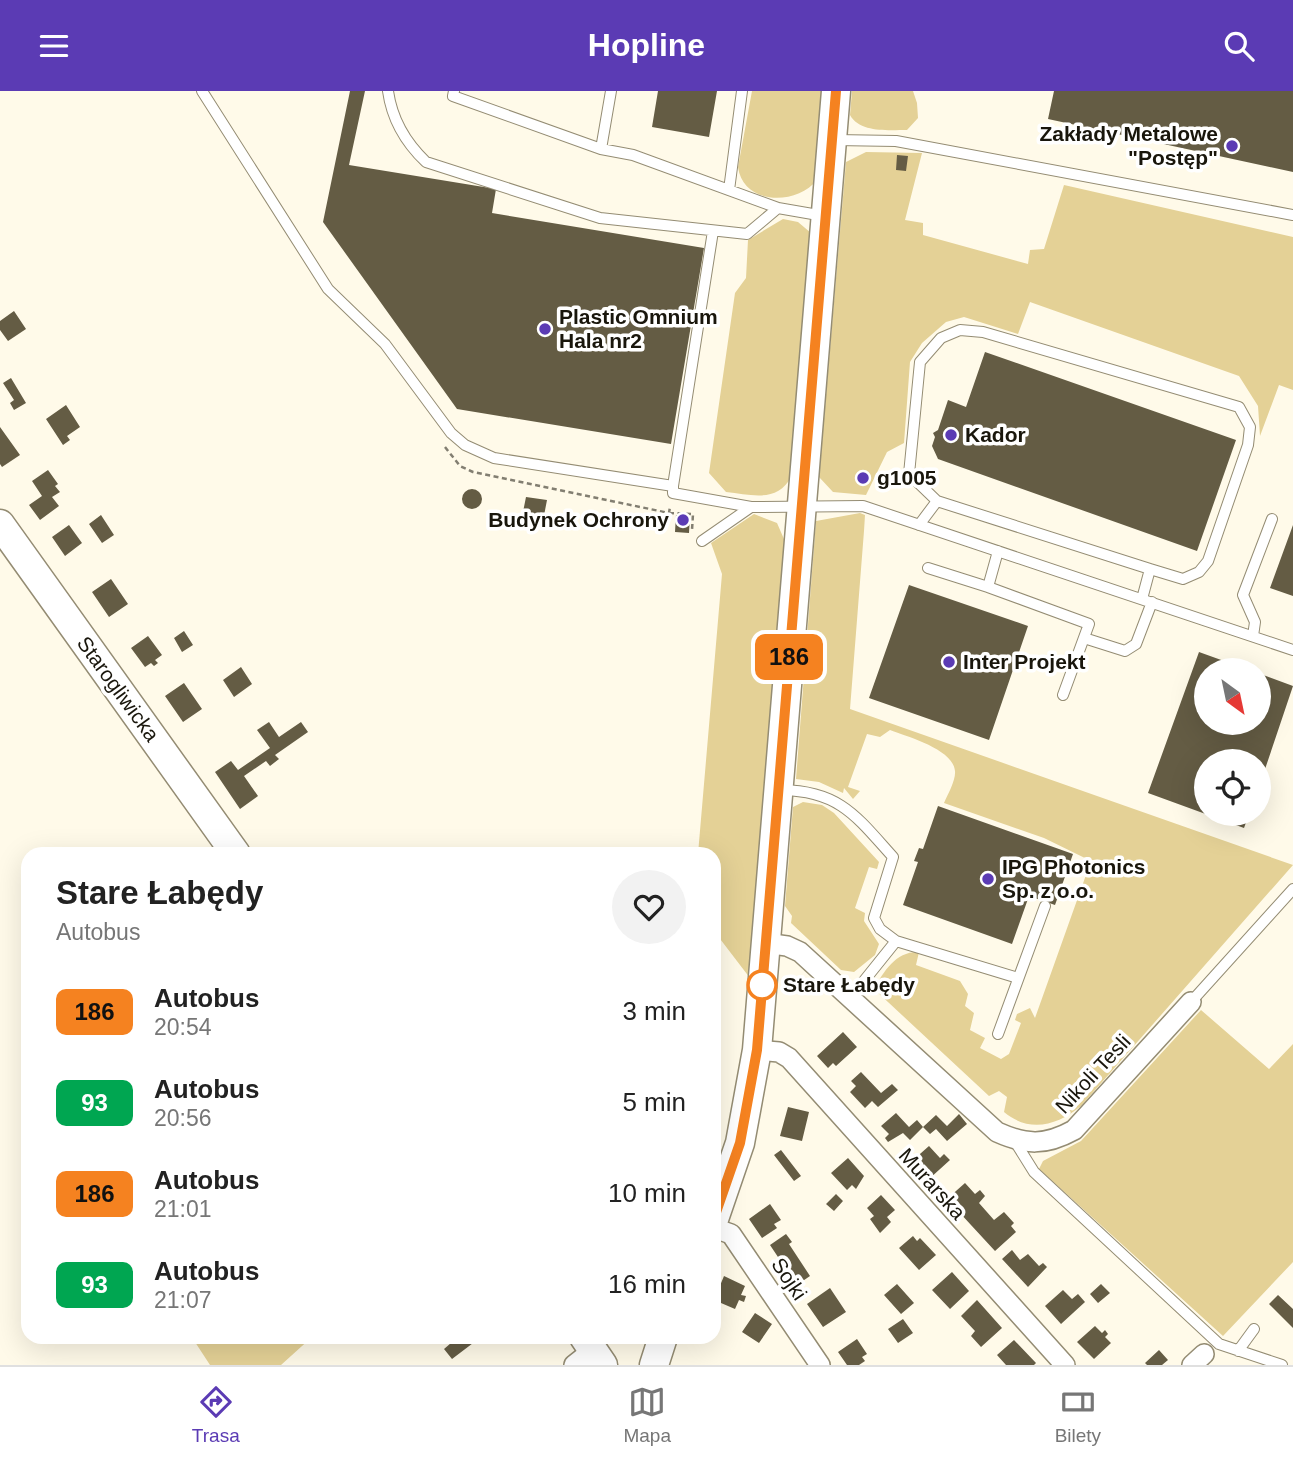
<!DOCTYPE html>
<html lang="pl">
<head>
<meta charset="utf-8">
<style>
  body { margin:0; font-family:Arial,sans-serif; background:#f2f2f2; color:#222; height:100vh; display:flex; flex-direction:column; font-size:26px; white-space:nowrap }
  * { box-sizing:border-box; margin:0 }
  p { font-size:23px; color:#767676 }
  .icon { flex:none; width:38px; height:38px; fill:none; stroke:currentColor; stroke-width:2; stroke-linecap:round; stroke-linejoin:round }
  .map { position:relative; flex:1; overflow:hidden }
  .side { position:absolute; left:21px; top:756px; width:700px; height:497px; display:flex; flex-direction:column; background:#fff; border-radius:21px; box-shadow:0 7px 28px #0002 }
  .side>* { flex:none }
  .badge { padding:0 14px; border-radius:10px; font-size:24px; line-height:46px }
  .needle { width:46px; rotate:147deg }
  .fabs { position:absolute; left:1194px; top:567px; display:grid; gap:14px }
  .fabs a { display:grid; place-items:center; width:77px; height:77px; border-radius:50%; background:#fff; box-shadow:0 7px 28px #0002; font-size:35px }
  .map>.badge { position:absolute; translate:-50% -50%; box-shadow:0 0 0 4px #fff }
  .round { display:grid; place-items:center; flex:none; width:74px; height:74px; border-radius:37px; background:#f2f2f2 }
  .overview { display:flex; align-items:center; justify-content:space-between; height:119px; padding:0 35px }
  h1 { font-size:33px; font-weight:700; line-height:52px }
  ul { padding:0; list-style:none }
  li { display:flex; align-items:center; gap:21px; height:91px; padding:0 35px }
  li div { flex:1 }
  li b { display:block; font-size:26px }
  li em { font-style:normal }
  li .badge { min-width:77px; font-weight:700; text-align:center }
  header { display:flex; justify-content:space-between; align-items:center; height:91px; padding:0 35px; background:#5b3bb4; color:#fff; font-size:32px; font-weight:700 }
  .menu { display:flex; justify-content:space-around; align-items:center; height:98px; border-top:2px solid #e0e0e0; background:#fff; font-size:19px; color:#767676 }
  .menu a { display:grid; justify-items:center; gap:4px }
  .menu .active { color:#5b3bb4 }
  .map>svg:first-child { display:block }
  .green { fill:#e4d196 }
  .building { fill:#645c44 }
  .lines { fill:none; stroke-linecap:round; stroke-linejoin:round }
  .lane-casing { stroke:#948c73; stroke-width:12 }
  .street-casing { stroke:#948c73; stroke-width:22 }
  .secondary-casing { stroke:#948c73; stroke-width:31 }
  .path { stroke:#827e71; stroke-width:2.5; stroke-dasharray:5 3.5; stroke-linecap:butt }
  .lane { stroke:#fff; stroke-width:10 }
  .street { stroke:#fff; stroke-width:19 }
  .secondary { stroke:#fff; stroke-width:28 }
  .line-casing { stroke:#fff; stroke-width:16 }
  .line { stroke:#f58220; stroke-width:10 }
  .poi-dot { fill:#5b3bb4; stroke:#fff; stroke-width:2.5 }
  .stop-dot { fill:#fff; stroke:#f58220; stroke-width:3.5 }
  .labels { text-anchor:middle; stroke-width:7; stroke-linejoin:round; paint-order:stroke }
  .poi-label { font-size:21px; font-weight:bold; fill:#19160c; stroke:#fff; text-anchor:start }
  .street-label { font-size:21px; fill:#19160c; stroke:#fff }
  .stop-label { font-size:21px; font-weight:bold; fill:#19160c; stroke:#fff; text-anchor:start }
</style>
</head>
<body>
<header><svg class="icon" aria-label="menu" viewBox="0 0 24 24"><path d="M4 6h16M4 12h16M4 18h16"/></svg>Hopline<svg class="icon" aria-label="search" viewBox="0 0 24 24"><circle cx="10" cy="10" r="6"/><path d="M15 15l6 6"/></svg></header>
<div class="map">
<svg width="1293" height="1274" viewBox="0 0 1293 1274">
  <rect width="100%" height="100%" fill="#fffae9"/>
  <path class="green" d="M 752,0 L 824,0 L 817,89 C 796,115 743,114 738,76 Z
    M 852,0 L 913,0 L 917,12 L 918,27 L 907,39 C 888,39 860,42 850,24 Z
    M 866,61 L 922,62 L 905,129 L 923,132 L 923,144 L 1028,173 L 1030,159 L 1044,158 L 1064,94 L 1293,146 L 1293,299 L 1279,294 L 1260,345 L 1258,315 L 1239,285 L 1030,211 L 1018,243 L 964,226 L 946,231 L 922,252 L 910,271 L 904,352 L 887,361 L 866,404 L 833,401 L 819,386 L 846,71 Z
    M 783,128 L 798,131 L 811,142 L 792,385 C 777,412 753,404 726,401 L 709,382 L 735,202 L 746,187 L 748,149 Z
    M 860,422 L 865,424 L 864,440 L 850,618 L 1293,774 L 1081,1015 C 1057,1035 1029,1042 1004,1021 L 1007,1006 L 999,1000 L 989,1005 L 874,898 C 884,880 896,860 919,861 L 916,874 L 960,890 L 968,903 L 965,915 L 974,922 L 970,939 L 985,947 L 980,957 L 1001,968 L 1009,963 L 1021,932 L 1015,929 L 1017,923 L 1030,917 L 1035,927 L 1091,770 L 1044,747 L 944,712 C 948,703 956,689 955,680 C 953,658 908,646 890,639 L 880,646 L 867,643 L 848,696 L 860,700 L 853,708 L 844,697 L 843,702 L 819,691 L 796,688 L 816,430 Z
    M 754,423 L 777,432 L 787,455 L 753,891 L 714,840 L 714,763 L 698,763 L 722,483 L 711,452 Z
    M 803,711 L 822,714 L 834,722 L 879,771 L 877,778 L 869,776 L 855,817 L 865,822 L 864,830 L 879,853 L 875,864 L 854,881 L 841,879 L 791,832 L 792,825 L 785,815 L 793,716 Z
    M 1201,919 L 1269,978 L 1293,953 L 1293,1171 L 1223,1245 L 1039,1078 L 1043,1070 L 1081,1050 Z
    M 201,1246 L 312,1246 L 281,1274 L 210,1274 L 195,1251 Z"/>
  <path class="building" d="M 350,0 L 365,0 L 349,74 L 496,98 L 492,122 L 704,157 L 671,353 L 457,318 L 323,131 Z
    M 658,0 L 717,0 L 709,46 L 652,36 Z
    M 1054,0 L 1293,0 L 1293,81 L 1048,28 Z
    M 897,64 L 908,65 L 906,80 L 896,79 Z
    M 14,220 L 26,238 L 8,250 L 0,239 L 0,230 Z
    M 985,261 L 1236,349 L 1197,460 L 938,368 L 932,355 L 935,346 L 933,342 L 938,339 L 948,309 L 966,316 Z
    M 11,287 L 26,312 L 14,319 L 10,312 L 14,309 L 3,292 Z
    M 66,314 L 80,336 L 67,345 L 70,349 L 63,354 L 46,328 Z
    M 0,336 L 20,364 L 2,376 L 0,373 Z
    M 48,379 L 58,393 L 55,395 L 60,401 L 52,406 L 59,415 L 40,429 L 29,414 L 42,405 L 32,390 Z
    M462 408a10 10 0 1 1 20 0a10 10 0 1 1-20 0Z
    M 526,406 L 547,409 L 542,435 L 521,431 Z
    M 101,424 L 114,444 L 102,452 L 89,433 Z
    M 676,424 L 690,425 L 689,442 L 675,441 Z
    M 69,434 L 82,452 L 65,465 L 52,446 Z
    M 1293,434 L 1293,505 L 1270,497 Z
    M 111,488 L 128,513 L 109,526 L 92,501 Z
    M 909,494 L 1028,535 L 989,649 L 869,607 Z
    M 184,540 L 193,554 L 182,561 L 174,547 Z
    M 148,545 L 162,564 L 155,569 L 158,572 L 154,575 L 151,572 L 145,576 L 131,557 Z
    M 1199,561 L 1249,579 L 1206,579 L 1206,632 L 1258,632 L 1258,582 L 1293,595 L 1259,696 L 1258,670 L 1206,670 L 1206,723 L 1249,723 L 1244,737 L 1148,702 Z
    M 241,576 L 252,593 L 234,606 L 223,589 Z
    M 184,592 L 202,618 L 183,631 L 165,605 Z
    M 269,631 L 279,646 L 301,631 L 308,641 L 275,664 L 279,668 L 270,675 L 266,670 L 244,685 L 258,705 L 240,718 L 215,681 L 231,670 L 238,679 L 270,657 L 257,639 Z
    M 938,715 L 1073,763 L 1055,814 L 1029,805 L 1012,853 L 903,814 L 918,771 L 914,770 L 919,757 L 923,758 Z
    M 843,941 L 857,956 L 836,975 L 833,972 L 828,977 L 817,965 Z
    M 861,981 L 881,1002 L 892,993 L 898,999 L 878,1016 L 872,1010 L 865,1017 L 850,1001 L 856,995 L 851,990 Z
    M 788,1016 L 809,1021 L 802,1050 L 780,1045 Z
    M 896,1022 L 909,1036 L 917,1029 L 923,1036 L 910,1049 L 903,1042 L 888,1051 L 885,1047 L 889,1043 L 881,1035 Z
    M 959,1023 L 967,1033 L 947,1050 L 936,1038 L 930,1043 L 923,1036 L 936,1024 L 947,1035 Z
    M 929,1055 L 940,1067 L 944,1063 L 950,1069 L 929,1088 L 912,1070 Z
    M 781,1059 L 801,1085 L 794,1090 L 774,1064 Z
    M 848,1067 L 864,1085 L 856,1098 L 852,1094 L 847,1099 L 831,1082 Z
    M 965,1092 L 975,1103 L 980,1099 L 985,1105 L 979,1112 L 994,1129 L 1004,1121 L 1014,1132 L 1011,1135 L 1016,1141 L 995,1160 L 947,1108 Z
    M 836,1103 L 843,1110 L 834,1120 L 826,1113 Z
    M 881,1104 L 895,1119 L 887,1126 L 891,1131 L 880,1142 L 870,1128 L 874,1125 L 867,1117 Z
    M 770,1113 L 781,1129 L 774,1133 L 777,1137 L 762,1147 L 749,1128 Z
    M 786,1143 L 792,1151 L 789,1153 L 810,1185 L 794,1196 L 788,1188 L 785,1190 L 781,1185 L 785,1182 L 779,1174 L 782,1172 L 770,1154 Z
    M 913,1145 L 917,1150 L 920,1147 L 936,1164 L 919,1179 L 899,1157 Z
    M 1012,1159 L 1020,1169 L 1028,1163 L 1039,1175 L 1043,1172 L 1047,1176 L 1028,1196 L 1002,1168 Z
    M 952,1181 L 969,1200 L 950,1218 L 932,1199 Z
    M 724,1185 L 745,1195 L 741,1204 L 746,1205 L 744,1211 L 739,1209 L 735,1218 L 714,1209 Z
    M 897,1193 L 914,1212 L 901,1223 L 884,1204 Z
    M 1101,1193 L 1110,1202 L 1098,1212 L 1090,1203 Z
    M 830,1197 L 846,1221 L 823,1236 L 807,1213 Z
    M 1063,1199 L 1072,1208 L 1078,1203 L 1085,1211 L 1061,1233 L 1045,1215 Z
    M 1278,1204 L 1293,1218 L 1293,1237 L 1269,1213 Z
    M 977,1209 L 1002,1237 L 981,1256 L 971,1245 L 975,1240 L 961,1225 Z
    M 755,1222 L 772,1233 L 759,1252 L 742,1241 Z
    M 903,1228 L 913,1242 L 898,1252 L 888,1238 Z
    M 1095,1235 L 1102,1242 L 1105,1239 L 1108,1243 L 1105,1246 L 1111,1252 L 1094,1268 L 1077,1251 Z
    M 458,1246 L 481,1246 L 452,1268 L 444,1258 Z
    M 857,1248 L 867,1263 L 862,1266 L 865,1270 L 859,1274 L 847,1274 L 838,1261 Z
    M 1014,1249 L 1036,1272 L 1034,1274 L 1006,1274 L 997,1264 Z
    M 1159,1259 L 1168,1269 L 1162,1274 L 1147,1274 L 1145,1272 Z"/>
  <g class="lines">
    <g class="lane-casing">
      <path id="lane" d="M 202,0 L 328,198 L 385,253 L 451,342 L 465,354 L 494,367 L 673,395 L 673,402 L 751,416 L 863,415 L 1293,559
        M 388,0 C 392,29 405,51 426,71 L 600,127 L 747,143 L 778,117
        M 454,0 L 453,5 L 601,58 L 633,64 L 778,117 L 824,125
        M 835,49 L 896,50 L 1293,124
        M 601,58 L 611,0
        M 729,99 L 742,0
        M 673,395 L 713,140
        M 919,434 L 937,410
        M 702,450 L 751,416
        M 928,477 L 988,496 L 998,460
        M 988,496 L 1089,533 L 1063,604
        M 1142,508 L 1150,478 L 937,410 L 909,383 L 920,271 L 941,247 L 960,239 L 983,241 L 1239,316 L 1250,336 L 1248,354 L 1208,470 L 1199,481 L 1183,488 L 1150,478
        M 1253,545 L 1255,531 L 1243,504 L 1272,428
        M 1084,547 L 1125,560 L 1136,553 L 1152,511
        M 782,699 C 840,700 857,726 893,766 L 874,827 L 880,838 L 896,850
        M 851,906 L 896,850 L 1018,887
        M 1191,911 L 1293,798
        M 998,943 L 1045,815
        M 1014,1049 L 1034,1081 L 1219,1253 L 1282,1274
        M 1238,1260 L 1254,1238"/>
    </g>
    <g class="street-casing">
      <path id="street" d="M 765,852 L 787,855 L 800,861 L 997,1041 C 1026,1054 1045,1055 1074,1039 L 1191,911
        M 757,959 L 779,961 L 789,967 L 1065,1274
        M 714,1137 L 731,1143 L 820,1274
        M 574,1274 L 593,1259
        M 1192,1274 L 1204,1263"/>
    </g>
    <g class="secondary-casing">
      <path id="secondary" d="M 0,433 L 236,763
        M 714,1128 L 740,1052 L 757,959 L 836,0
        M 584,1246 L 603,1274
        M 654,1274 L 663,1246"/>
    </g>
    <path class="path" d="M 445,356 L 460,375 L 473,381 L 669,422 L 670,416
      M 669,422 L 693,423 L 692,439"/>
    <use href="#lane" class="lane"/>
    <use href="#street" class="street"/>
    <use href="#secondary" class="secondary"/>
  </g>
  <g class="lines">
    <g class="line-casing">
      <path id="line" d="M 714,1127 L 740,1052 L 757,959 L 836,0"/>
    </g>
    <use href="#line" class="line"/>
  </g>
  <g class="poi-dot">
    <circle cx="1232" cy="55" r="7"/>
    <circle cx="545" cy="238" r="7"/>
    <circle cx="951" cy="344" r="7"/>
    <circle cx="863" cy="387" r="7"/>
    <circle cx="683" cy="429" r="7"/>
    <circle cx="949" cy="571" r="7"/>
    <circle cx="988" cy="788" r="7"/>
  </g>
  <circle class="stop-dot" cx="762" cy="894" r="14"/>
  <g class="labels">
    <g class="poi-label">
      <text x="1218" y="50" text-anchor="end">Zakłady Metalowe<tspan x="1218" dy="24">"Postęp"</tspan></text>
      <text x="559" y="233">Plastic Omnium<tspan x="559" dy="24">Hala nr2</tspan></text>
      <text x="965" y="351">Kador</text>
      <text x="877" y="394">g1005</text>
      <text x="669" y="436" text-anchor="end">Budynek Ochrony</text>
      <text x="963" y="578">Inter Projekt</text>
      <text x="1002" y="783">IPG Photonics<tspan x="1002" dy="24">Sp. z o.o.</tspan></text>
    </g>
    <g class="street-label">
      <text transform="translate(118 598) rotate(54)" y="7">Starogliwicka</text>
      <text transform="translate(1093 983) rotate(-47)" y="7">Nikoli Tesli</text>
      <text transform="translate(932 1093) rotate(48)" y="7">Murarska</text>
      <text transform="translate(789 1188) rotate(56)" y="7">Sojki</text>
    </g>
    <g class="stop-label">
      <text x="783" y="901">Stare Łabędy</text>
    </g>
  </g>
</svg>
<div class="fabs">
<a><svg class="needle" viewBox="-14 -14 28 28"><path d="M0-13l5 13h-10z" fill="#e53935"/><path d="M0 13l5-13h-10z" fill="#767676"/></svg></a>
<a><svg class="icon" aria-label="locate" viewBox="0 0 24 24"><circle cx="12" cy="12" r="6"/><path d="M12 2v4M12 18v4M2 12h4M18 12h4"/></svg></a>
</div>
<b class="badge" style="left:789px;top:566px;background:#f58220;color:#111">186</b>
<section class="side">
<div class="overview"><div><h1>Stare Łabędy</h1><p>Autobus</p></div><a class="round"><svg class="icon" aria-label="heart" viewBox="0 0 24 24"><path d="M12 20l-8-8c-3-5 5-10 8-4 3-6 11-1 8 4z"/></svg></a></div>
<ul>
<li><span class="badge" style="background:#f58220;color:#111">186</span><div><b>Autobus</b><p>20:54</p></div><em>3 min</em></li>
<li><span class="badge" style="background:#00a651;color:#fff">93</span><div><b>Autobus</b><p>20:56</p></div><em>5 min</em></li>
<li><span class="badge" style="background:#f58220;color:#111">186</span><div><b>Autobus</b><p>21:01</p></div><em>10 min</em></li>
<li><span class="badge" style="background:#00a651;color:#fff">93</span><div><b>Autobus</b><p>21:07</p></div><em>16 min</em></li>
</ul>
</section>
</div>
<nav class="menu">
<a class="active"><svg class="icon" aria-label="directions" viewBox="0 0 24 24"><path d="M12 3l9 9-9 9-9-9zM9 14v-3h6M13 9l2 2-2 2"/></svg>Trasa</a>
<a><svg class="icon" aria-label="map" viewBox="0 0 24 24"><path d="M3 6l6-2 6 2 6-2v14l-6 2-6-2-6 2zM9 4v14M15 6v14"/></svg>Mapa</a>
<a><svg class="icon" aria-label="tickets" viewBox="0 0 24 24"><path d="M3 7h18v10H3zM15 7v10"/></svg>Bilety</a>
</nav>
</body>
</html>
